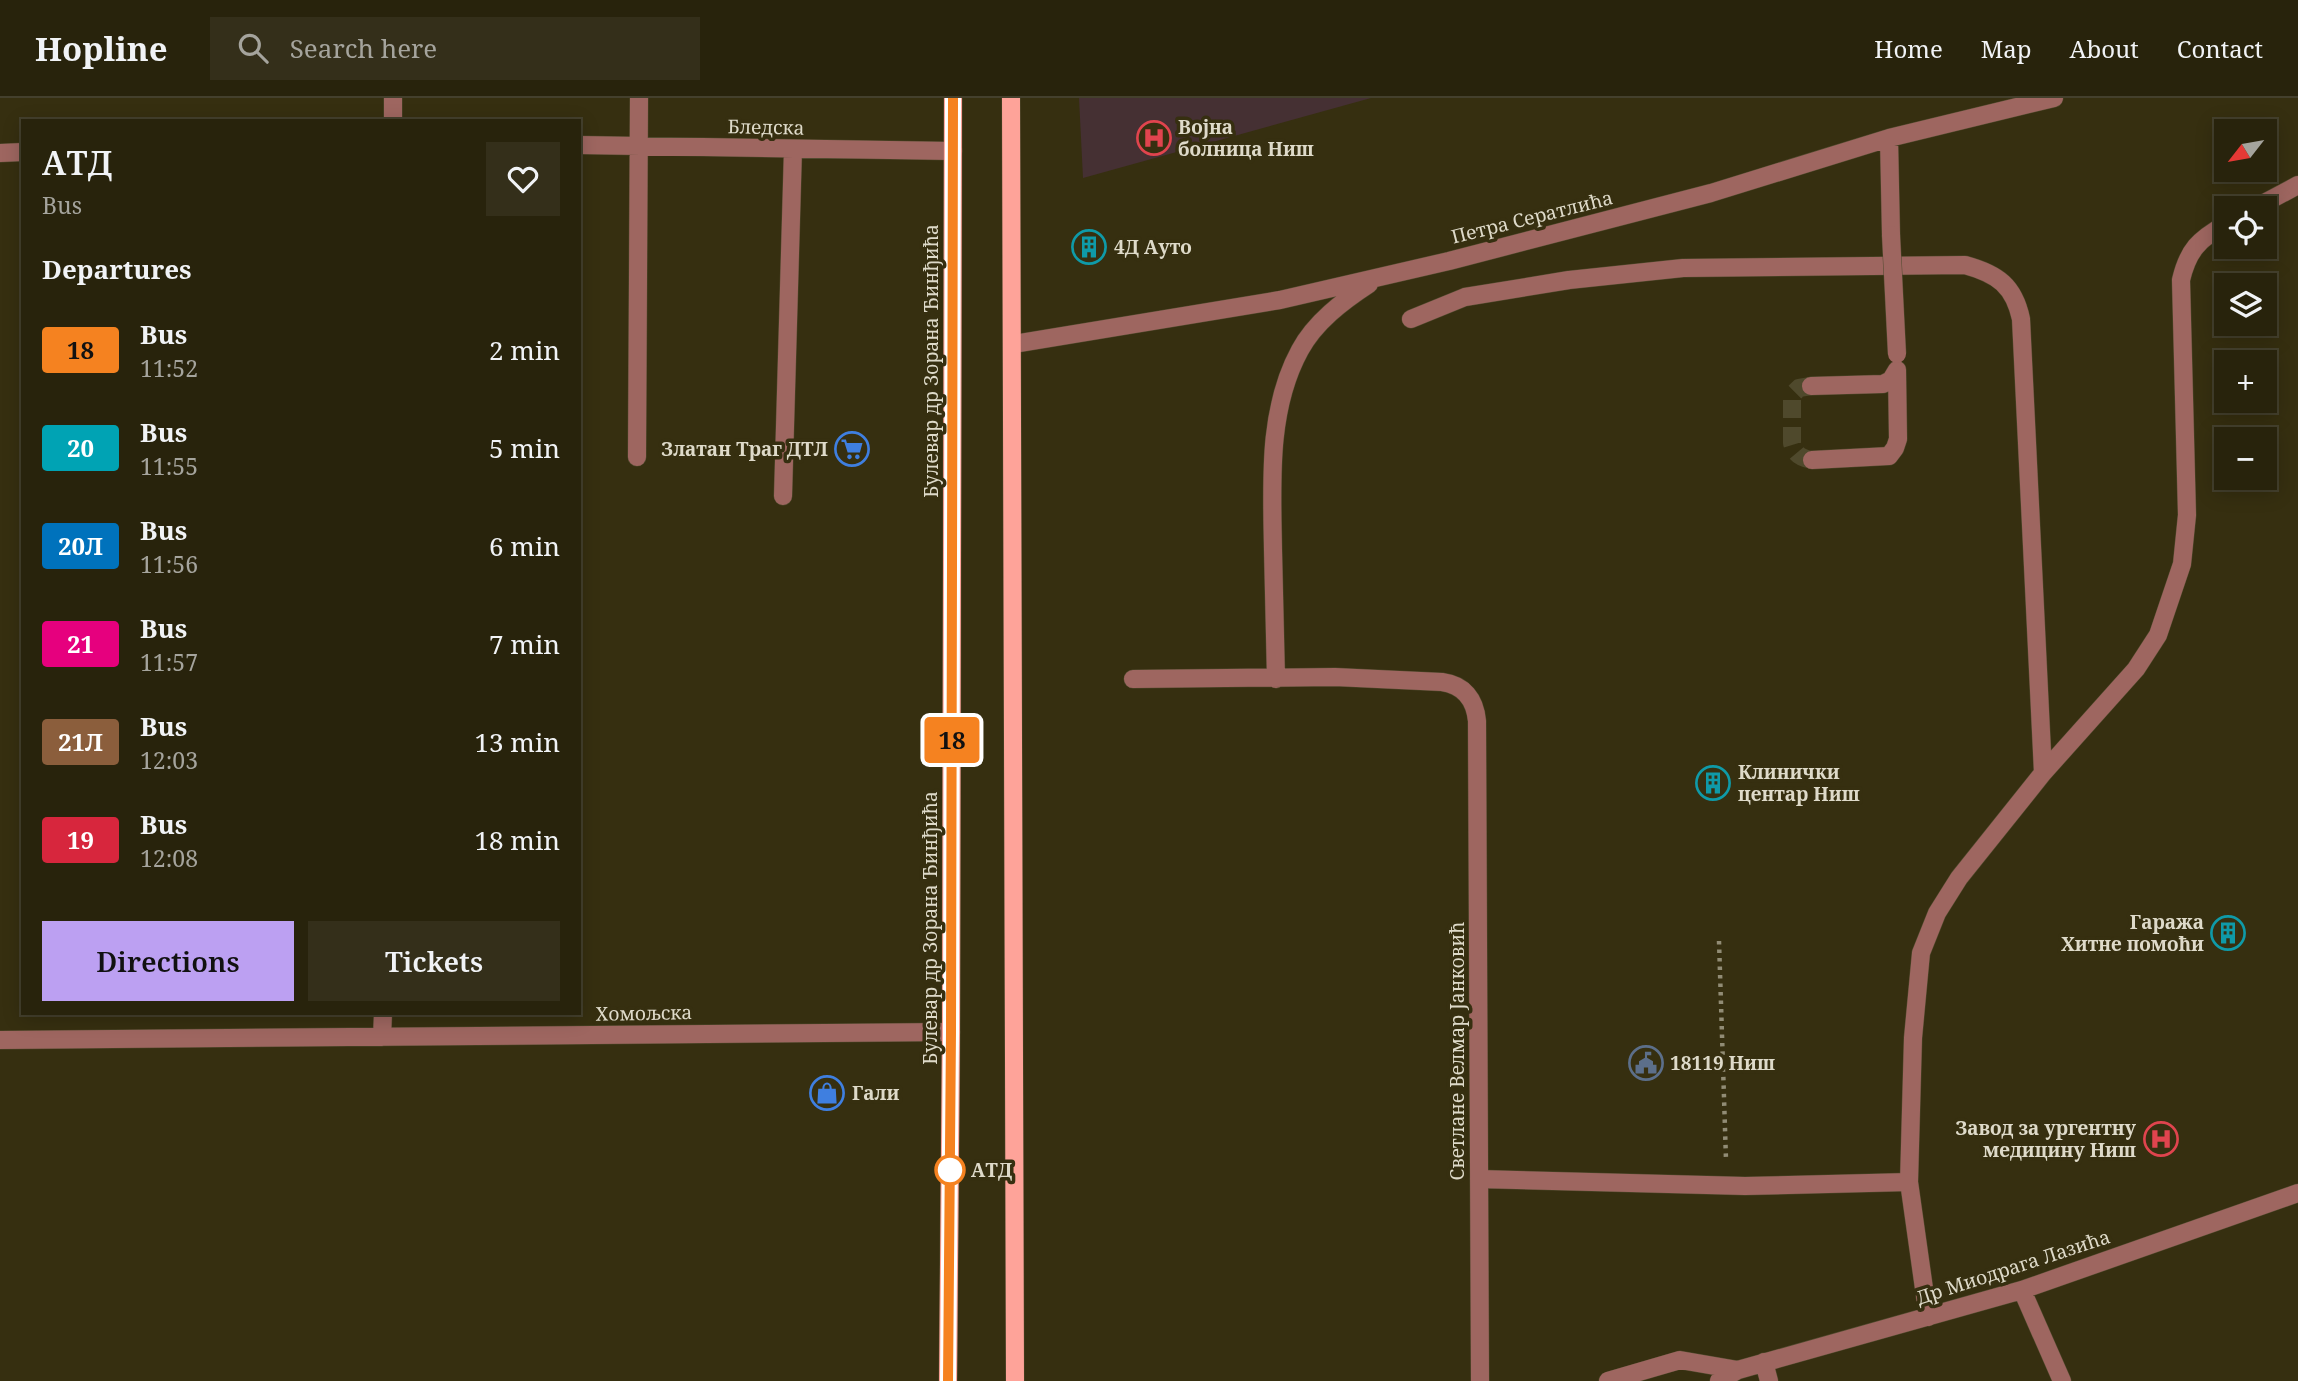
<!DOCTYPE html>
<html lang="en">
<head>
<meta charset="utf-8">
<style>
  body { margin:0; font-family:"Noto Serif",serif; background:#342f1a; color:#f1f3f6; height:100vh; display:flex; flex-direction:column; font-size:26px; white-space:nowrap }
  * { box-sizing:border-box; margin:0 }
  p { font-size:23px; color:#a5a49d }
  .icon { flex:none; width:38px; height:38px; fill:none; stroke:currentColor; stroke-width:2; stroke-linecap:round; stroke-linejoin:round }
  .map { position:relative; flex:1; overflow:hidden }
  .panel { position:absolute; left:21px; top:21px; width:560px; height:896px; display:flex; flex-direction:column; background:#28230c; border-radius:0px; box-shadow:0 4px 18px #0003,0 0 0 2px #44402d }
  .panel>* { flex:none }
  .badge { padding:0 14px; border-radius:5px; font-size:24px; line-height:46px }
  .needle { width:46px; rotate:239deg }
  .buttons { position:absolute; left:2214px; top:21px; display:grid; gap:14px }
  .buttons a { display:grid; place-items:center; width:63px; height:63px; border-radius:0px; background:#28230c; box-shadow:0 4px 18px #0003,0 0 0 2px #44402d; font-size:35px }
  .map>.badge { position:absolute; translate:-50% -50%; box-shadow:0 0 0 4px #fff }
  h2 { padding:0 21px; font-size:26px; line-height:63px }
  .round { display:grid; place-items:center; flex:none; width:74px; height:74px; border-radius:0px; background:#342f1a }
  .summary { display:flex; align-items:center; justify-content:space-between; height:119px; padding:0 21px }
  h1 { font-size:33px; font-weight:600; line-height:52px }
  .button { display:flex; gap:14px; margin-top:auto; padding:14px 21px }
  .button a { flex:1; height:80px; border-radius:0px; background:#bca0f2; color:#111; font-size:28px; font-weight:600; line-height:80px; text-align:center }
  .button a+a { background:#342f1a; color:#f1f3f6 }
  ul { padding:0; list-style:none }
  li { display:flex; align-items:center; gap:21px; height:98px; padding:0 21px }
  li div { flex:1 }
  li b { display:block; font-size:26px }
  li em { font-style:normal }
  li .badge { min-width:77px; font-weight:700; text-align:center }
  header { display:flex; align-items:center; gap:42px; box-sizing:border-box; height:98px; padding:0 35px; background:#28230c; border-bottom:2px solid #44402d }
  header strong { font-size:33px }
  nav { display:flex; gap:38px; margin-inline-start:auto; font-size:24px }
  .search { width:490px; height:63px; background:#342f1a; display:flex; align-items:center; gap:18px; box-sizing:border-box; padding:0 24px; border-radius:0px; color:#a5a49d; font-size:26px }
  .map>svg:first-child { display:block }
  .medical { fill:#453033 }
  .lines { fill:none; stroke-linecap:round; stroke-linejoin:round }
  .minor-tunnel { stroke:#4f492c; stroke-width:18; stroke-dasharray:18 9; stroke-linecap:butt }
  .minor-casing { stroke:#514a2e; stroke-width:19 }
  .major-casing { stroke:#514a2e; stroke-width:19 }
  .path { stroke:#918c75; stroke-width:4.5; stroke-dasharray:3.5 5; stroke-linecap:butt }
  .minor { stroke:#9e6660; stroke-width:18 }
  .major { stroke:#fea399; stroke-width:18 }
  .minor-bridge-casing { stroke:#514a2e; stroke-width:19; stroke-linecap:butt }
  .minor-bridge { stroke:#9e6660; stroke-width:18 }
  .line-casing { stroke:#fff; stroke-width:16 }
  .line { stroke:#f58220; stroke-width:10 }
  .stop-dot { fill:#fff; stroke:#f58220; stroke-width:3.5 }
  .labels { text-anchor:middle; stroke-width:7; stroke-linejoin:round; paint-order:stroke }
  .street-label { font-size:19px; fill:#dedac9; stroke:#362f10 }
  .poi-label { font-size:19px; font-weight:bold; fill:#dedac9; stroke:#362f10; text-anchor:start }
  .stop-label { font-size:19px; font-weight:bold; fill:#dedac9; stroke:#362f10; text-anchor:start }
</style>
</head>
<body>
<header>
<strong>Hopline</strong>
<div class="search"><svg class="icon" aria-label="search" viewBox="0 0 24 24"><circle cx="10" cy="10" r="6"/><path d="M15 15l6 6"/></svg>Search here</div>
<nav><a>Home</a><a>Map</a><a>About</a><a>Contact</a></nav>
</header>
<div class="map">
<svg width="2298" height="1283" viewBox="0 0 2298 1283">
  <rect width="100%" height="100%" fill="#362f10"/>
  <path class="medical" d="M 1079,0 L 1371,0 L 1083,80 Z"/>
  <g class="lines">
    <path class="minor-tunnel" d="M 1811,288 L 1799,290 L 1792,297 L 1792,345 C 1795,357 1801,360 1812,362"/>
    <g class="minor-casing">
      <path id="minor" d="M 393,0 L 393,23
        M 1889,40 L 1891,137
        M 579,47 L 953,53
        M 0,55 L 23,54
        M 2255,110 L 2298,87
        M 1411,221 L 1465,199 L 1569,182 L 1683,170 L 1965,167 C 1998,176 2014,188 2021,221 L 2043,675
        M 1013,246 L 1280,202 L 1449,163 L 1711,95 L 1889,40 L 2054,0
        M 1811,288 L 1883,286 L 1891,282 L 1897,272 L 1898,341 L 1895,350 L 1889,358 L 1812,362
        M 637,359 L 639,0
        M 783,398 L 793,51
        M 1133,581 L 1335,579 L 1442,584 C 1464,587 1475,601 1477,623 L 1480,1283
        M 1276,581 C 1275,538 1274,495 1273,452 C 1272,386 1267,312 1300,252 C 1315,224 1343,203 1369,186
        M 382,939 L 383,915
        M 0,942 L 951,934
        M 1479,1081 L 1745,1088 L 1909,1084
        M 2022,1192 L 2062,1283
        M 1928,1219 L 1909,1084 L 1913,940 L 1921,855 L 1937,815 L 1959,780 L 2043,675 L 2136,571 L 2158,537 L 2182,466 L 2187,417 L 2181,182 C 2188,152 2199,141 2226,126
        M 1764,1264 L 1769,1283
        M 1608,1283 L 1680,1262 L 1738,1272
        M 1719,1283 L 1738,1272 L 2022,1192 L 2298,1095"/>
    </g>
    <g class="major-casing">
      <path id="major" d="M 1011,0 L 1015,1283
        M 948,1283 L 951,934 L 953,0"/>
    </g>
    <path class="path" d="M 1719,843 L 1726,1062
      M 1671,968 L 1723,967"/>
    <use href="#minor" class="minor"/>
    <use href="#major" class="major"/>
    <g class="minor-bridge-casing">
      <path id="minor-bridge" d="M 1891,137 L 1897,256"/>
    </g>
    <use href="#minor-bridge" class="minor-bridge"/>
  </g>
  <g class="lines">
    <g class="line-casing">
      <path id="line" d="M 948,1283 L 951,934 L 953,0"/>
    </g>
    <use href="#line" class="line"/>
  </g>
  <defs>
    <g id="hospital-ring" transform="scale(1.75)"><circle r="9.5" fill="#362f10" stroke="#e0444e" stroke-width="1.5"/><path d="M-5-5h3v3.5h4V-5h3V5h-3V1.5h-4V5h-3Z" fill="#e0444e"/></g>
    <g id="building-ring" transform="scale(1.75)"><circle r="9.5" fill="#362f10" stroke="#0f9aa8" stroke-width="1.5"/><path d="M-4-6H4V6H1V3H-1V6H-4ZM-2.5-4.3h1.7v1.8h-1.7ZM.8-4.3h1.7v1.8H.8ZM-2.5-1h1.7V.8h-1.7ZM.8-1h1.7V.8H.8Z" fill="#0f9aa8"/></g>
    <g id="supermarket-ring" transform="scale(1.75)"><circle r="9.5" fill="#362f10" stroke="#3f7fe0" stroke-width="1.5"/><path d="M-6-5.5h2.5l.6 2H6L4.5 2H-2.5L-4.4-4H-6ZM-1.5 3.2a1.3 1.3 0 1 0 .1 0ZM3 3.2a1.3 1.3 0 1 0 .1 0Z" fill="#3f7fe0"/></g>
    <g id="civic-ring" transform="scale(1.75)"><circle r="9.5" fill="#362f10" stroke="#5c6f8a" stroke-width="1.5"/><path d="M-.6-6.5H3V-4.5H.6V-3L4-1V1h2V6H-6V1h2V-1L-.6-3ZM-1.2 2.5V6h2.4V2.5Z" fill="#5c6f8a"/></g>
    <g id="shop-ring" transform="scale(1.75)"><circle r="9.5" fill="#362f10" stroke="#3f7fe0" stroke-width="1.5"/><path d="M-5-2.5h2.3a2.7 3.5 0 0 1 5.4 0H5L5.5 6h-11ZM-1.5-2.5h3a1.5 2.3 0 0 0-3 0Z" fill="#3f7fe0"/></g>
  </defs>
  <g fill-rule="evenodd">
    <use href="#hospital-ring" x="1154" y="40"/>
    <use href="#building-ring" x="1089" y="149"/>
    <use href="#supermarket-ring" x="852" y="351"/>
    <use href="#building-ring" x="1713" y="685"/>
    <use href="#building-ring" x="2228" y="835"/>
    <use href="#civic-ring" x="1646" y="965"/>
    <use href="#shop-ring" x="827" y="995"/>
    <use href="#hospital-ring" x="2161" y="1041"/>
  </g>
  <circle class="stop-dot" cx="950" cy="1072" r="14"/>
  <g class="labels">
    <g class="street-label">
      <text transform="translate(766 29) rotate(1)" y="7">Бледска</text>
      <text transform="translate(1532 119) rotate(-14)" y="7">Петра Сератлића</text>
      <text transform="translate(931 263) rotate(-90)" y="7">Булевар др Зорана Ђинђића</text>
      <text transform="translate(930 830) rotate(-90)" y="7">Булевар др Зорана Ђинђића</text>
      <text transform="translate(644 915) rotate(-1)" y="7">Хомољска</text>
      <text transform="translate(1457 953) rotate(-90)" y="7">Светлане Велмар Јанковић</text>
      <text transform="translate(2013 1169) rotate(-18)" y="7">Др Миодрага Лазића</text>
    </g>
    <g class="poi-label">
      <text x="1178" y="36">Војна<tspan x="1178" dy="22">болница Ниш</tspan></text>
      <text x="1114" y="156">4Д Ауто</text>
      <text x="828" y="358" text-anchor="end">Златан Траг ДТЛ</text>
      <text x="1738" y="681">Клинички<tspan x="1738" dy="22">центар Ниш</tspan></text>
      <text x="2204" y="831" text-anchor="end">Гаража<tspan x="2204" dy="22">Хитне помоћи</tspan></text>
      <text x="1670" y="972">18119 Ниш</text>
      <text x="852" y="1002">Гали</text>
      <text x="2136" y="1037" text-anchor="end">Завод за ургентну<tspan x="2136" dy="22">медицину Ниш</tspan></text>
    </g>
    <g class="stop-label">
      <text x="971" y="1079">АТД</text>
    </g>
  </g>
</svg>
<div class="buttons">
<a><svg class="needle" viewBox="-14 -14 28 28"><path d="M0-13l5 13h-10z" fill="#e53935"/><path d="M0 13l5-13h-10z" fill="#a5a49d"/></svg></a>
<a><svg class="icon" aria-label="locate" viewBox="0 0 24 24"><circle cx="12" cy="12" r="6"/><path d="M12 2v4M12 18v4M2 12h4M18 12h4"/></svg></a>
<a><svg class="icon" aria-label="layers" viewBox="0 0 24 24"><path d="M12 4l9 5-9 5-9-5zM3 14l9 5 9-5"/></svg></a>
<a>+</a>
<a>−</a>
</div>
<b class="badge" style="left:952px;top:642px;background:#f58220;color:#111">18</b>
<section class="panel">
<div class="summary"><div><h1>АТД</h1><p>Bus</p></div><a class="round"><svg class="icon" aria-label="heart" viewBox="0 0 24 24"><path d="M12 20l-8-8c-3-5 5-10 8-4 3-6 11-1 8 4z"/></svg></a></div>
<h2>Departures</h2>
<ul>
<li><span class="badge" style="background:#f58220;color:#111">18</span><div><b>Bus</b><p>11:52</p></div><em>2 min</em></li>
<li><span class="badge" style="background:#00a3b4;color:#fff">20</span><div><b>Bus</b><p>11:55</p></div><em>5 min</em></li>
<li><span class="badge" style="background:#0072bc;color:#fff">20Л</span><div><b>Bus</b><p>11:56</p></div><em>6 min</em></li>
<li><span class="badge" style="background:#e6007e;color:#fff">21</span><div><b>Bus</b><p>11:57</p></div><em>7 min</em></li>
<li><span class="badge" style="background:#8b5e3c;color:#fff">21Л</span><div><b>Bus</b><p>12:03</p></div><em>13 min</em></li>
<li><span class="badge" style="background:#d7263d;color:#fff">19</span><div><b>Bus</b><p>12:08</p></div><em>18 min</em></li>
</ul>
<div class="button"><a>Directions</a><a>Tickets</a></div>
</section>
</div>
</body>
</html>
